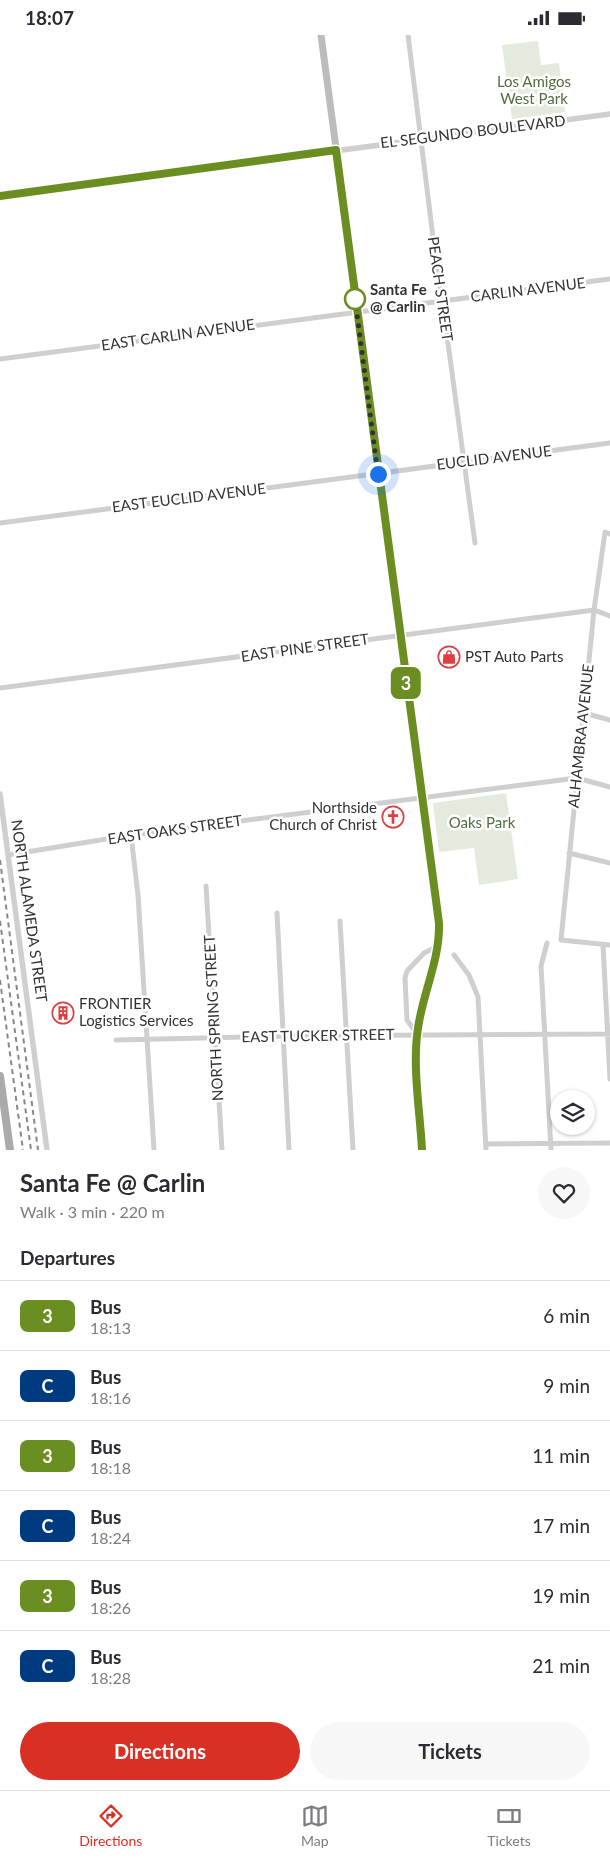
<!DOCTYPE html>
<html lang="en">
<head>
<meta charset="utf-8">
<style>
  body { margin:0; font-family:Lato,sans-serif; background:#f7f7f7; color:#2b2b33; height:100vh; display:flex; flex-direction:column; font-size:19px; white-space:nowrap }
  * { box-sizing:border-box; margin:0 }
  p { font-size:16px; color:#7c7c81 }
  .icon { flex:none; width:28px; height:28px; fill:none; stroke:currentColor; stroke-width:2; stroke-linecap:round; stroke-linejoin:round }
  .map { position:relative; height:1115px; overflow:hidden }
  .drawer { display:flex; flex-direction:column; background:#fff; flex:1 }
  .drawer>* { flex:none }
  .badge { padding:0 10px; border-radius:8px; font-size:18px; line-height:32px }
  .buttons { position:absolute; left:550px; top:1055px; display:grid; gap:10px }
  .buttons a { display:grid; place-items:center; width:45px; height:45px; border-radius:50%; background:#fff; box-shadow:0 1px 4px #0004; font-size:25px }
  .you { position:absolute; width:25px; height:25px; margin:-12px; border:4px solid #fff; border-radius:50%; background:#1a73e8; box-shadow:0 0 0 8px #1a73e833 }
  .map>.badge { position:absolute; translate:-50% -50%; box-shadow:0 0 0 2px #fff }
  h2 { padding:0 20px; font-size:19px; line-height:45px }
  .round { display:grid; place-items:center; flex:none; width:52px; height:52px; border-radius:26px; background:#f7f7f7 }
  .head { display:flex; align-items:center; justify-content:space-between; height:85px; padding:0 20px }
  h1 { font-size:24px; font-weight:700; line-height:38px }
  .button { display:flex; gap:10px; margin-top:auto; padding:10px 20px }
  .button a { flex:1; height:58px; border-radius:30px; background:#d93025; color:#fff; font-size:20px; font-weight:700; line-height:58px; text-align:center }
  .button a+a { background:#f7f7f7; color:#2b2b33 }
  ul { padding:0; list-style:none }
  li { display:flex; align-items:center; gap:15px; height:70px; padding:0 20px; border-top:1px solid #e1e1e2 }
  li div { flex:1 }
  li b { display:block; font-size:19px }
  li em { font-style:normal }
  li .badge { min-width:55px; font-weight:700; text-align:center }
  .status { display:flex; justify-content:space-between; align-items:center; height:35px; padding:0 25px; background:#fff; direction:ltr }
  .status svg { height:14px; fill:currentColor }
  .tab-bar { display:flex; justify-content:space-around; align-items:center; height:70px; border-top:1px solid #e1e1e2; background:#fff; font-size:14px; color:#7c7c81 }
  .tab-bar a { display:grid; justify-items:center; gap:2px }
  .tab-bar .current { color:#d93025 }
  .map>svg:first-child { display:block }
  .green { fill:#e4ebde }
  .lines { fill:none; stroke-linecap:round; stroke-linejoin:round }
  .minor { stroke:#cfcfcf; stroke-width:5 }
  .tertiary { stroke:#cfcfcf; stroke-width:5.5 }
  .secondary { stroke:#bcbcbc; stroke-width:7 }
  .primary { stroke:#aaa; stroke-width:8 }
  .rail { stroke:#878787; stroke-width:2; stroke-dasharray:5 4; stroke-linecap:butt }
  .line-casing { stroke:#fff; stroke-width:11 }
  .line { stroke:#6b8e23; stroke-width:8 }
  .walk { stroke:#323232; stroke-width:5; stroke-dasharray:0 9 }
  .stop-dot { fill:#fff; stroke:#6b8e23; stroke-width:2.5 }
  .labels { text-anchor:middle; stroke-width:5; stroke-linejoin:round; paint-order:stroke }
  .park-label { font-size:15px; fill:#526d40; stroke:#fff }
  .street-label { font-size:15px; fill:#323232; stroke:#fff }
  .stop-label { font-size:15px; font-weight:bold; fill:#323232; stroke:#fff; text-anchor:start }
  .poi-label { font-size:15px; fill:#323232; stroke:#fff; text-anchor:start }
</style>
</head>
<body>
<div class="status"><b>18:07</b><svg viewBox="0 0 49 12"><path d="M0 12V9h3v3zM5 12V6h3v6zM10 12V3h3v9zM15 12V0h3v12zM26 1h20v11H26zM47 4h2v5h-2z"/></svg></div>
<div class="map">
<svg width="610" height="1115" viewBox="0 0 610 1115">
  <rect width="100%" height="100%" fill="#fff"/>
  <path class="green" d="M 538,6 L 541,30 L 559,28 L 565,77 L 512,84 L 502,10 Z
    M 506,758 L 518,844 L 479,850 L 474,813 L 439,817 L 433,768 Z"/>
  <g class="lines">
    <path class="minor" d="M 408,0 L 440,259 L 443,271 L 475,508
      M 0,324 L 610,244
      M 0,488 L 610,408
      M 610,499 L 605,497 L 594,575 L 561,905 L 610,910
      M 0,653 L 594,575 L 610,581
      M 584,678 L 610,685
      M 131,800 L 138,860 L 154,1115
      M 569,818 L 610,828
      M 8,820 L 131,800 L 577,743 L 610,752
      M 206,851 L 222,1115
      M 277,878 L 289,1115
      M 340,886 L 353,1115
      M 547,908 L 541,931 L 551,1115
      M 603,910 L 610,1044
      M 454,920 L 469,940 L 478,962 L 486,1115
      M 417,999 L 407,985 L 405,943 L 407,936 L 424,918 L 438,911
      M 116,1005 L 283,1001 L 610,999
      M 486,1109 L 610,1108"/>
    <path class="tertiary" d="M 0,161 L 610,79
      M 0,759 L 47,1115"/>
    <path class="secondary" d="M 321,0 L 439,888 C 440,925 423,957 418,993 C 412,1032 420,1075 422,1115"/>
    <path class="primary" d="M 0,1041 L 10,1115"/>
    <path class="rail" d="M 0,825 L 38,1115
      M 0,886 L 31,1115
      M 0,945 L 23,1115"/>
  </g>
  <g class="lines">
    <g class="line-casing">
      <path id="line" d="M 0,161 L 336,115 L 439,888 C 440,925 423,957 418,993 C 412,1031 420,1076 422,1115"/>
    </g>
    <use href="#line" class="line"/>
    <path class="walk" d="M 355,264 L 378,439"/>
  </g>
  <defs>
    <g id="shop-ring" transform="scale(1.125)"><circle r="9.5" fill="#fff" stroke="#de3e3f" stroke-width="1.5"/><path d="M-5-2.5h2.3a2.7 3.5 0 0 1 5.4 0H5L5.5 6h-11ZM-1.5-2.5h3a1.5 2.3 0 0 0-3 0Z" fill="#de3e3f"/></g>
    <g id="church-ring" transform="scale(1.125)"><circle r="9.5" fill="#fff" stroke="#de3e3f" stroke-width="1.5"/><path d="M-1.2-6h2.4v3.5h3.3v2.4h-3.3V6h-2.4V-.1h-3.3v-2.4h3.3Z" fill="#de3e3f"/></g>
    <g id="building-ring" transform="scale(1.125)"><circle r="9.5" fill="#fff" stroke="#de3e3f" stroke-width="1.5"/><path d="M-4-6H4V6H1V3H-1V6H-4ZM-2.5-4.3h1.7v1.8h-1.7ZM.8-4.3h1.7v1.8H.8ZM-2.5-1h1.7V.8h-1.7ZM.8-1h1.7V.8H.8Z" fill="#de3e3f"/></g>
  </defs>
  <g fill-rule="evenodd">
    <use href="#shop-ring" x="449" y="622"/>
    <use href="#church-ring" x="393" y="782"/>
    <use href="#building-ring" x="63" y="978"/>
  </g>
  <circle class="stop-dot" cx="355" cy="264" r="10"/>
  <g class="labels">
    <g class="park-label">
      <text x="534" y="52">Los Amigos<tspan x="534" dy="17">West Park</tspan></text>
      <text x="482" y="793">Oaks Park</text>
    </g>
    <g class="street-label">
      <text transform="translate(473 97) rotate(-7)" y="5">EL SEGUNDO BOULEVARD</text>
      <text transform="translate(440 254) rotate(82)" y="5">PEACH STREET</text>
      <text transform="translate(528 255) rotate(-7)" y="5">CARLIN AVENUE</text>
      <text transform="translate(178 300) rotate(-8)" y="5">EAST CARLIN AVENUE</text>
      <text transform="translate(494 423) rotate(-7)" y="5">EUCLID AVENUE</text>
      <text transform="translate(189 463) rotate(-7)" y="5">EAST EUCLID AVENUE</text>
      <text transform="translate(305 613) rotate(-8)" y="5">EAST PINE STREET</text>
      <text transform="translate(581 701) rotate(-84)" y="5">ALHAMBRA AVENUE</text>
      <text transform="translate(175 795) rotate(-8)" y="5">EAST OAKS STREET</text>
      <text transform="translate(29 876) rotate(82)" y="5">NORTH ALAMEDA STREET</text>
      <text transform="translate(214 983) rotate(-93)" y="5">NORTH SPRING STREET</text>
      <text transform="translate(318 1001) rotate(-1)" y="5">EAST TUCKER STREET</text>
    </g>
    <g class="stop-label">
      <text x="370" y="260">Santa Fe<tspan x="370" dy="17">@ Carlin</tspan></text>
    </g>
    <g class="poi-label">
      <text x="465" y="627">PST Auto Parts</text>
      <text x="377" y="778" text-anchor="end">Northside<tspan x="377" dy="17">Church of Christ</tspan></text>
      <text x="79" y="974">FRONTIER<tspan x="79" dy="17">Logistics Services</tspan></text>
    </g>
  </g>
</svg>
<div class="buttons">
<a><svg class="icon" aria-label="layers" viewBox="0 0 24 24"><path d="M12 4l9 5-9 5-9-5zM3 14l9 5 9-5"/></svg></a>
</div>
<div class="you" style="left:378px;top:439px"></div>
<b class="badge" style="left:406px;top:648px;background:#6b8e23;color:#fff">3</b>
</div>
<section class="drawer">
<div class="head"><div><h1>Santa Fe @ Carlin</h1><p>Walk · 3 min · 220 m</p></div><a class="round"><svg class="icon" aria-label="heart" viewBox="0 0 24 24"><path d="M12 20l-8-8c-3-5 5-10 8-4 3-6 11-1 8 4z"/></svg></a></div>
<h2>Departures</h2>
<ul>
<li><span class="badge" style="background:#6b8e23;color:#fff">3</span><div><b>Bus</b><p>18:13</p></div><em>6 min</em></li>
<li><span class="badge" style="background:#003b80;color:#fff">C</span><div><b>Bus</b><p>18:16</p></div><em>9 min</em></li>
<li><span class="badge" style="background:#6b8e23;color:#fff">3</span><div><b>Bus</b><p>18:18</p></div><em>11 min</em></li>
<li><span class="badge" style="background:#003b80;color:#fff">C</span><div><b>Bus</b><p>18:24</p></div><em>17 min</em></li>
<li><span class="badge" style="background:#6b8e23;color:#fff">3</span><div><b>Bus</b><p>18:26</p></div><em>19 min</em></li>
<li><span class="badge" style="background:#003b80;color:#fff">C</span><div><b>Bus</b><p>18:28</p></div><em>21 min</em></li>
</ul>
<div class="button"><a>Directions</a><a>Tickets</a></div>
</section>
<nav class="tab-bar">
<a class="current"><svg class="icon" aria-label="directions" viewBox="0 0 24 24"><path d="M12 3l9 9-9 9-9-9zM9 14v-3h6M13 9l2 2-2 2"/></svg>Directions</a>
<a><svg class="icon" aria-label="map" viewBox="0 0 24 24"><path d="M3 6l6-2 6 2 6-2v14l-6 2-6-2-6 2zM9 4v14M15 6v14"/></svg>Map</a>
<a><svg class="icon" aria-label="tickets" viewBox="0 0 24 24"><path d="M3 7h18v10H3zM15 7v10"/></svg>Tickets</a>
</nav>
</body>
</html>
